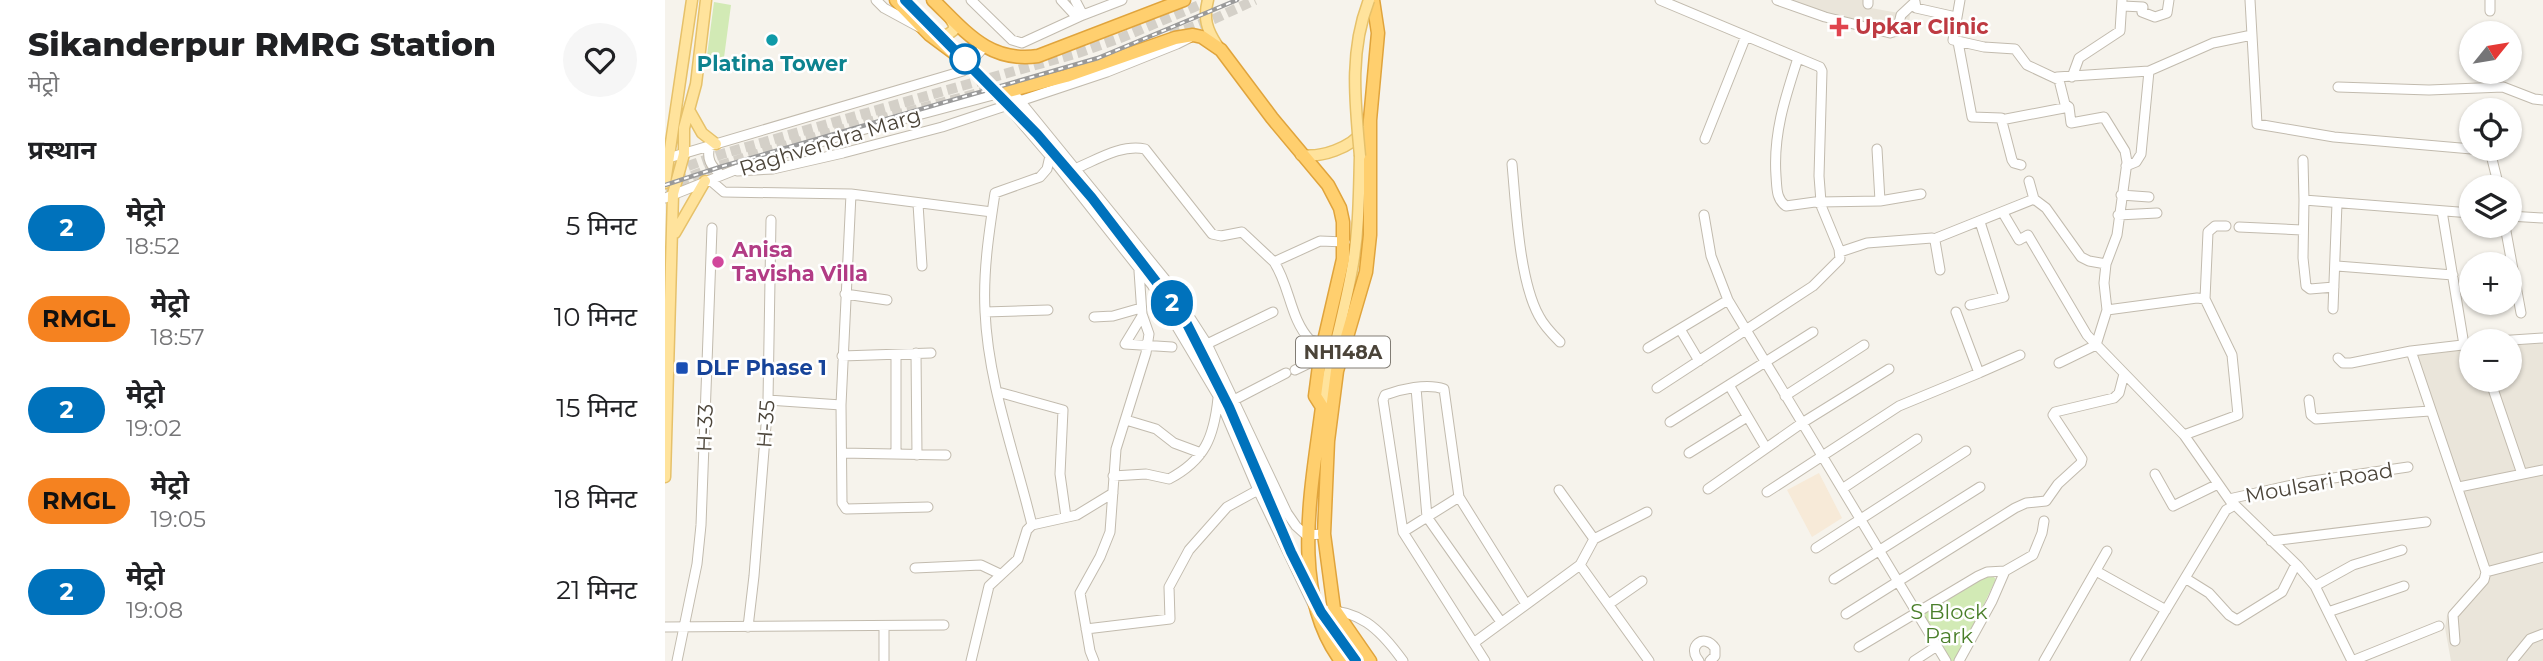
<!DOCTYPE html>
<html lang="hi">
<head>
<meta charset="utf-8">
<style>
  body { margin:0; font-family:Montserrat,"Noto Sans Devanagari",sans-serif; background:#f6f6f6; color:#202124; height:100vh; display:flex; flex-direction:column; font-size:26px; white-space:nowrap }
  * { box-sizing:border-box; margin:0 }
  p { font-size:23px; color:#757577 }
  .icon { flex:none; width:38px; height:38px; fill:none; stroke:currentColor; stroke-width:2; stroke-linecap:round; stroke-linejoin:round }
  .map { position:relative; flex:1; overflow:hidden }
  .details { display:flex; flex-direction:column; background:#fff; width:665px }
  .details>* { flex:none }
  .badge { padding:0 14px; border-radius:23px; font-size:24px; line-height:46px }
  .needle { width:46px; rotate:60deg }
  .buttons { position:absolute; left:1794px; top:21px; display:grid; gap:14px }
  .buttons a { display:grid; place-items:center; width:63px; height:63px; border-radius:50%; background:#fff; box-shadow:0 2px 5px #0004; font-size:35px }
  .map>.badge { position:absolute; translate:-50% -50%; box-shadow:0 0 0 4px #fff }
  h2 { padding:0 28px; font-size:26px; line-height:63px }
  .round { display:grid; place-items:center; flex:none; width:74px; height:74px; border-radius:37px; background:#f6f6f6 }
  .summary { display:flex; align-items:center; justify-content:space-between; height:119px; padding:0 28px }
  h1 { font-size:33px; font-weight:800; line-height:52px }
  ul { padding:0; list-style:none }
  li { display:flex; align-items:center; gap:21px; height:91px; padding:0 28px }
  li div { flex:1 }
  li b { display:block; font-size:26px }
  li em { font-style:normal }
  li .badge { min-width:77px; font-weight:700; text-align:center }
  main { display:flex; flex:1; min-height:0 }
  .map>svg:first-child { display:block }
  .residential { fill:#eae5da }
  .commercial { fill:#f7ead8 }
  .green { fill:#d2eab5 }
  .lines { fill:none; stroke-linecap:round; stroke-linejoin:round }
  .major-tunnel { stroke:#d4d0c8; stroke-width:10; stroke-dasharray:10 5; stroke-linecap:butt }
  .minor-casing { stroke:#c2bbae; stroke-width:11 }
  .major-casing { stroke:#e6c16a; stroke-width:13 }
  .highway-casing { stroke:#e0a43c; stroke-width:15 }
  .minor { stroke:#fff; stroke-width:9 }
  .major { stroke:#ffe39c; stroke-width:10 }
  .highway { stroke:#ffcf6e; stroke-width:12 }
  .rail-casing { stroke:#9a9a9a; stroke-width:4.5 }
  .rail { stroke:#fff; stroke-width:2; stroke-dasharray:5; stroke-linecap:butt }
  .major-bridge-casing { stroke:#e6c16a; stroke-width:13; stroke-linecap:butt }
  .major-bridge { stroke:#ffe39c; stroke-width:10 }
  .line-casing { stroke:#fff; stroke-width:16 }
  .line { stroke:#0072bc; stroke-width:10 }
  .health-dot { fill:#e0444e; stroke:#fff; stroke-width:2.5 }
  .culture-dot { fill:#0f9aa8; stroke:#fff; stroke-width:2.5 }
  .stop-dot { fill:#fff; stroke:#0072bc; stroke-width:3.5 }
  .hotel-dot { fill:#d1479c; stroke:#fff; stroke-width:2.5 }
  .transit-dot { fill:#1a4fb4; stroke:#fff; stroke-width:2.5 }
  .labels { text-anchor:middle; stroke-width:5; stroke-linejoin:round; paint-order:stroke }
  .shield { fill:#fff; stroke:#817c74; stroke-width:2 }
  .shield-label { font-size:19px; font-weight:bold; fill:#4b4439 }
  .health-label { font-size:21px; font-weight:bold; fill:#be3a42; stroke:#fff; text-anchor:start }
  .culture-label { font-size:21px; font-weight:bold; fill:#0d838f; stroke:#fff }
  .street-label { font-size:21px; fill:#4b4439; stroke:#fff }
  .hotel-label { font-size:21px; font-weight:bold; fill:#b23c85; stroke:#fff; text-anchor:start }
  .transit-label { font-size:21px; font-weight:bold; fill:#164399; stroke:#fff; text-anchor:start }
  .park-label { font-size:21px; fill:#4a7f2a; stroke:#fff }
</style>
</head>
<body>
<main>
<section class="details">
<div class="summary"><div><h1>Sikanderpur RMRG Station</h1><p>मेट्रो</p></div><a class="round"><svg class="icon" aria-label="heart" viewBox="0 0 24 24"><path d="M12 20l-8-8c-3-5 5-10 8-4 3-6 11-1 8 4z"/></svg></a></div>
<h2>प्रस्थान</h2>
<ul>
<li><span class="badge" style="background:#0072bc;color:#fff">2</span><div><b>मेट्रो</b><p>18:52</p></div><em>5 मिनट</em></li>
<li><span class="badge" style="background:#f58220;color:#111">RMGL</span><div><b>मेट्रो</b><p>18:57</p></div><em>10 मिनट</em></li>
<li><span class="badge" style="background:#0072bc;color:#fff">2</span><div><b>मेट्रो</b><p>19:02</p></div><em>15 मिनट</em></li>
<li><span class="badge" style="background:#f58220;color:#111">RMGL</span><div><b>मेट्रो</b><p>19:05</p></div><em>18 मिनट</em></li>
<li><span class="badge" style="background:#0072bc;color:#fff">2</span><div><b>मेट्रो</b><p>19:08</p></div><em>21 मिनट</em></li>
</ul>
</section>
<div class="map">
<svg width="1878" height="661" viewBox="0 0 1878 661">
  <rect width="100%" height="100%" fill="#f6f3ec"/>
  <path class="residential" d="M 1109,0 L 1207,0 L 1206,8 L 1245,15 L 1243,33 L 1224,30 Z
    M 1878,343 L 1878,661 L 1786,661 L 1780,628 L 1782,616 L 1815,578 L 1816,571 L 1742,356 L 1806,348 L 1806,380 L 1844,380 L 1845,345 Z"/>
  <path class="commercial" d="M 1154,473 L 1177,518 L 1147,537 L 1122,490 Z"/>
  <path class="green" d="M 49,2 L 66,5 L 58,65 L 41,63 Z
    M 1323,572 L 1331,579 L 1292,661 L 1278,661 L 1252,615 Z"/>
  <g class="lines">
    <path class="major-tunnel" d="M 506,35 L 549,19 L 590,0
      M 9,171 L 57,154 L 413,53 L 458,37 L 546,0
      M 0,189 C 36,169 77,159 116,147 C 188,126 260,107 333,88"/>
    <g class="minor-casing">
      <path id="minor" d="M 211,0 L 219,8 L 254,27
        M 306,0 L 347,40 L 357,43 L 418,15
        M 396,0 L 408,13 L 418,15
        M 410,0 L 418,15 L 457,0
        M 995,0 L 1155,67 L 1157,71 L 1154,176 L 1156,202
        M 1112,0 L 1160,17 L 1225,33 L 1232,31 L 1236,15 L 1250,2 L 1251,8 L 1291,17
        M 1295,0 L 1288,40 L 1319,47 L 1350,49 L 1362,65 L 1394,80 L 1400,104 L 1404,107 L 1406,123 L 1439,117 L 1460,151 L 1462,162 L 1452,235 L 1441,264 L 1439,283 L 1442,310
        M 1585,0 L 1592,124 L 1669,137 L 1818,150 L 1826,155 L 1834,187
        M 1203,4 L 1203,0
        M 1458,6 L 1478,7 L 1477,12 L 1490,17 L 1502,13 L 1504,0
        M 1825,11 L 1825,0
        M 1293,42 L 1307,117 L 1336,118 L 1347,160 L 1349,163 L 1356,165
        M 1392,77 L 1484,71 L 1548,43 L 1587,35
        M 1407,77 L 1414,58 L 1455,31 L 1457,0
        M 1673,87 L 1764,90 L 1838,87 L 1869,99 L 1878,100
        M 346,90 L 500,279 L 542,344 L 622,513 L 631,526 L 641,535 L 659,534
        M 1336,120 L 1404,107
        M 1040,139 L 1081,36
        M 45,146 C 41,159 46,166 56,175
        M 1212,149 L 1215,201
        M 0,159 L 298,71 L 319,47
        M 1638,160 L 1639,200
        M 847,164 C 851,206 854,280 874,316 C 879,326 887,334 895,342
        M 1461,166 L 1471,162 L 1476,154 L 1484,71
        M 412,168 C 433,159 457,144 480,149 L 547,234 L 556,236 L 577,232 L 609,262 L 655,241 L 680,242
        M 72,171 L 108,169 L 178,153 L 277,127 L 442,72 L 512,44 L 524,38
        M 45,180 L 59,192 L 186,194 L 327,212
        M 1364,181 L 1369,199 L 1381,208 L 1416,257 L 1424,261 L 1441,264
        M 186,194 L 176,405 L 177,503 L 181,509 L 263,507
        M 1456,195 L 1484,197
        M 0,198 L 85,164 L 178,135 L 332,94 L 385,156 L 487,285 L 553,396 L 593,490 L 651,611 C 693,607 715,629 738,661
        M 1154,202 L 1215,201 L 1256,194
        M 253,204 L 257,266
        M 1777,211 L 1799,345
        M 1338,213 L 1354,240 L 1363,235 L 1422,335 L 1519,435 L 1568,505
        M 1039,215 L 1046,256 L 1063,300 L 1281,661
        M 1453,215 L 1492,213
        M 1844,216 L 1878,218
        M 1840,226 L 1856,313
        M 1574,227 L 1637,230
        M 1269,239 L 1369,199
        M 1175,252 L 1202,243 L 1267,238 L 1270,241 L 1275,270
        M 609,262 C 625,286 625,319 645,340 L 659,343
        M 1672,266 L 1788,275
        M 1669,287 L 1645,289 L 1641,286 L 1638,258 L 1639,200 L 1806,213
        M 180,294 L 222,300
        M 1305,305 L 1339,297 L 1315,222
        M 1668,309 L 1672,203
        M 320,312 L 383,310
        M 477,316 L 460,344 L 507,347
        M 429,317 L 448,316 L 476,308
        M 1015,329 L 1034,361
        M 1832,341 L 1878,338
        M 542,344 L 608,312
        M 983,348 L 1063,300
        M 1746,351 L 1821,572 L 1819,580 L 1788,615 L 1790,641
        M 251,353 L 252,455
        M 177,356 L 266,353
        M 1673,358 L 1678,363 L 1686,363 L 1746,351 L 1806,344
        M 1394,363 L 1431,345 L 1442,310 L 1532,298 L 1540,299
        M 630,370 L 655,358
        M 1314,373 L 1355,355
        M 1825,380 L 1857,474
        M 1064,385 L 1101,448
        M 751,388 L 762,517 L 836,622
        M 992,388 L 1148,286 L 1175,259 L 1174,249 L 1155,203 L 1150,202 L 1121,206 C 1111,199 1112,188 1111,176 C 1108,134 1120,98 1133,58
        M 333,392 L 398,410 L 395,474 L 401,517
        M 1120,396 L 1199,345
        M 103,400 L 176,405
        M 569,400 L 621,373
        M 1644,400 L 1646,415 L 1651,419 L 1765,411
        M 461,420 L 491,429 L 509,443 L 536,453
        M 1005,422 L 1148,332
        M 1519,435 L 1573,415 L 1567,355 L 1540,299 L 1543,232 L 1550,226 L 1561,226
        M 177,453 L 281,455
        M 1024,453 L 1082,417
        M 231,454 L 231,355
        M 1490,474 L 1508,506 L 1553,484
        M 448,476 L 481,474 L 504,479 C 540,460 549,437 553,398
        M 1794,487 L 1878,470
        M 1043,489 L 1137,423 L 1224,369
        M 1177,489 L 1252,439
        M 894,490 L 929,539
        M 1102,492 L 1234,406 L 1314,373 L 1291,312
        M 1564,499 L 1641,482 L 1743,467
        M 367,525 L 412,515 L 448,493
        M 738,532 L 794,497
        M 1606,541 L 1761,522
        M 1151,548 L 1301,451
        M 915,565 L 984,661
        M 250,568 L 316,565 L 335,574
        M 1431,571 L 1501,610
        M 1821,572 L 1878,557
        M 1520,578 L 1544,593 L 1564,615 L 1572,620 L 1617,592 L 1631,564
        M 1169,579 L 1315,487
        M 1650,586 L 1688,565 L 1737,550
        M 944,604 L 977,581
        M 1663,612 L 1739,586
        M 1181,614 L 1350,508 L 1361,503 L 1381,501 L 1393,484 L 1416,463 L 1417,459 L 1388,415 L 1390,412 L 1449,398 L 1454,393 L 1459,374
        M 0,627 L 279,625
        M 83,627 L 89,576 L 103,400 L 106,220
        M 219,627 L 219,661
        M 421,629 L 505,619 L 504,587 L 524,550 L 562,507 L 593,490
        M 810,642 L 915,565 L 929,539 L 982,512
        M 1194,647 L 1313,576 L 1322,572 L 1340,571
        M 12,661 L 32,564 L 36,525 L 47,228
        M 306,661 L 324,586 L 353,559 L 362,530 L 367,525 C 350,454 323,384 320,311 C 318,271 324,232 330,193 L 375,177 L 382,169 L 385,156
        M 429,661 L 425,651 L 415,593 L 435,557 L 445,532 L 451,449 L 481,353 L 484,334 L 477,314 L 474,271
        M 820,661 L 738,532 L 718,400 L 720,395 C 736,389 762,383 779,389 L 794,497 L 861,604
        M 1034,661 C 1021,647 1039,632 1050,648 L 1050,656 L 1045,661
        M 1249,661 L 1272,646
        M 1294,661 L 1327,601 L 1340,571 L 1368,555 L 1377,533 L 1379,521
        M 1379,661 L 1442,551
        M 1470,661 L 1561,510 L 1570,505 L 1633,566 L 1650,586 L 1687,661
        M 1687,661 L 1774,626
        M 1847,661 L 1865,639 L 1878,634"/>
    </g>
    <g class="major-casing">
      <path id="major" d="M 543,0 C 538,18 542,30 552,45
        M 265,35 L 282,35 L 289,30 L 289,25 L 284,16
        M 24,110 L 37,133 L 51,144
        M 636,155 C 656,158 686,148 698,131
        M 0,183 L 27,0
        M 10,233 L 40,181
        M 657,407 C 665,360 679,315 687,269 C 694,232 694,193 695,156
        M 0,477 L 8,194 L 19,154 L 19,128 L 31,84 L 41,0"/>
    </g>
    <g class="highway-casing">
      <path id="highway" d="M 231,0 L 265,35 L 304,64 L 332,94 L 401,76 L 510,38 L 528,35 L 537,37 L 556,50 L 607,118 L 663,185 L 675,208 L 678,222 L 678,259 L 655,358 L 650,396 L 657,407 C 647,487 624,591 676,661
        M 268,0 C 301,32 324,63 373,56 L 519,0
        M 705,661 L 669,609 L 659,534 L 663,441 L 672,371 L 701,272 L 705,235 L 705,120 L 713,33 L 708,0"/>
    </g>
    <use href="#minor" class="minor"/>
    <use href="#major" class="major"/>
    <use href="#highway" class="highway"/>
    <g class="rail-casing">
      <path id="rail" d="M 240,0 L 372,134 L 427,198 L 519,319 L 546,368 L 626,552 L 656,612 L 691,661
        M 0,185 L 55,167 L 433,58 L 572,0"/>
    </g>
    <use href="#rail" class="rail"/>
    <g class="major-bridge-casing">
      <path id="major-bridge" d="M 695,156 C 690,102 684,51 704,0"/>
    </g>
    <use href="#major-bridge" class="major-bridge"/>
  </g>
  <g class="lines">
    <g class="line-casing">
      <path id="line" d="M 240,0 L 372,134 L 427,198 L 519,318 L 564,407 L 626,552 L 656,612 L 691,661"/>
    </g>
    <use href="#line" class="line"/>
  </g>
  <path class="health-dot" d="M1170.5 16.5h7v7h7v7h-7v7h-7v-7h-7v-7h7z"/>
  <circle class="culture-dot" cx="107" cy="40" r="7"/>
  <circle class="stop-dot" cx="300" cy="59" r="14"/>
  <circle class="hotel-dot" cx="53" cy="262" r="7"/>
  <rect class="transit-dot" x="10" y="361" width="14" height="14" rx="3.5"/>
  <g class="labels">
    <rect class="shield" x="631" y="336.5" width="94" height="31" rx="5"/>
    <g class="shield-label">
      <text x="678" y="359">NH148A</text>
    </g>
    <g class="health-label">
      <text x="1190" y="34">Upkar Clinic</text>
    </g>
    <g class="culture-label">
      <text x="107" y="71">Platina Tower</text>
    </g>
    <g class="street-label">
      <text transform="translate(165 142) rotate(-17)" y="7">Raghvendra Marg</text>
      <text transform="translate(101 424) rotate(-86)" y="7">H-35</text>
      <text transform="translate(40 428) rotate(-88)" y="7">H-33</text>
      <text transform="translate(1654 483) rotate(-10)" y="7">Moulsari Road</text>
    </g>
    <g class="hotel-label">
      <text x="67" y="257">Anisa<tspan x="67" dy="24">Tavisha Villa</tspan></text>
    </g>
    <g class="transit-label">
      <text x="31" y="375">DLF Phase 1</text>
    </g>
    <g class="park-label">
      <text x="1284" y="619">S Block<tspan x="1284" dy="24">Park</tspan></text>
    </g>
  </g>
</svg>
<div class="buttons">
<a><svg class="needle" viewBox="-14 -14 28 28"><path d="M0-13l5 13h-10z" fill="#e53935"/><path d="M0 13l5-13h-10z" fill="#757577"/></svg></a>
<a><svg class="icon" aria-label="locate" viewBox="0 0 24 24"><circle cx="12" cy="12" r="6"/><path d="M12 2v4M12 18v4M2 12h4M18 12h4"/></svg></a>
<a><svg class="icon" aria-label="layers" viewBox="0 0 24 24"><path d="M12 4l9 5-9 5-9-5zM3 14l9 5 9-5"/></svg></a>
<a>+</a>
<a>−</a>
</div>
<b class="badge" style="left:507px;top:303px;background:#0072bc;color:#fff">2</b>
</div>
</main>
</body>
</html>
